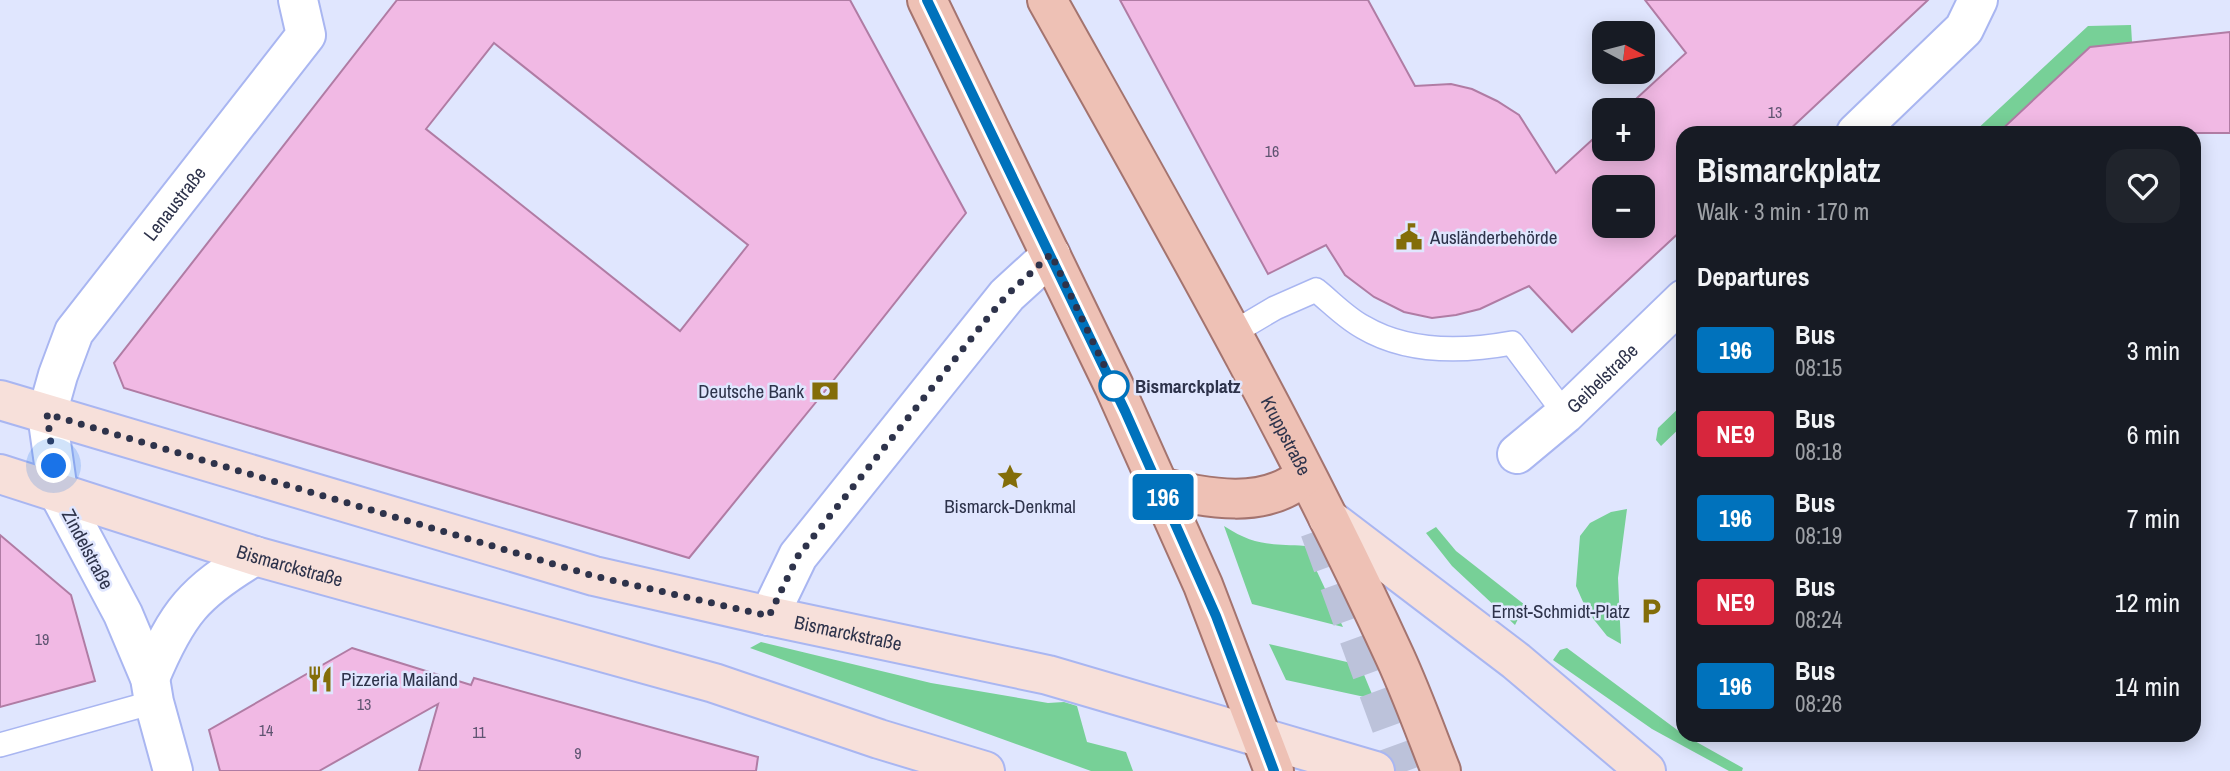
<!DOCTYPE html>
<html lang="en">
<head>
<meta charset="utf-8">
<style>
  body { margin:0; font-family:"Archivo Narrow",sans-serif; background:#20242c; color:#f1f3f6; height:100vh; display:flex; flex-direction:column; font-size:26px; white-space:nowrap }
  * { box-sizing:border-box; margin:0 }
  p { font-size:23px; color:#9ea1a6 }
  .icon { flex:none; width:38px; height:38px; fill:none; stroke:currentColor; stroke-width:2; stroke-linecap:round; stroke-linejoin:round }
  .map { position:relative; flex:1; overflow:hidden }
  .drawer { position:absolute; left:1676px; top:126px; width:525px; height:616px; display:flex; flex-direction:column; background:#171b24; border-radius:21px; box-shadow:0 4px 18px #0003 }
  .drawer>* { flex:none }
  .badge { padding:0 14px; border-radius:5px; font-size:24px; line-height:46px }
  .needle { width:46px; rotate:97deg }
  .buttons { position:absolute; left:1592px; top:21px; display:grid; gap:14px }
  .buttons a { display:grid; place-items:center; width:63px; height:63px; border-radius:14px; background:#171b24; box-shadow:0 4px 18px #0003; font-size:35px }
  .you { position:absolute; width:35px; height:35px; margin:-18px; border:5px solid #fff; border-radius:50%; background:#1a73e8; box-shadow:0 0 0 10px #1a73e833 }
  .map>.badge { position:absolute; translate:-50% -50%; box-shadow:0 0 0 4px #fff }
  h2 { padding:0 21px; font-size:26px; line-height:63px }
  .round { display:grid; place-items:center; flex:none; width:74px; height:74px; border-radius:21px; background:#20242c }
  .summary { display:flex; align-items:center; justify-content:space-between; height:119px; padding:0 21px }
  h1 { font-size:33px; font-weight:800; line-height:52px }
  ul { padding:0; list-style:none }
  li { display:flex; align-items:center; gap:21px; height:84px; padding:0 21px }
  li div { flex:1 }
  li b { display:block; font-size:26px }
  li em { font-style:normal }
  li .badge { min-width:77px; font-weight:700; text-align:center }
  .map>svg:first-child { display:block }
  .green { fill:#77d097 }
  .building { fill:#f1b9e4; stroke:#b07ca4; stroke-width:2; fill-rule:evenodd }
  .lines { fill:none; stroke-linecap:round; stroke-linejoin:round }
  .highway-tunnel { stroke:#bcc2da; stroke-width:38; stroke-dasharray:38 19; stroke-linecap:butt }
  .lane-casing { stroke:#a9b6f1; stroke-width:26 }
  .street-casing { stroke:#a9b6f1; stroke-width:42 }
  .secondary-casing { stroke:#a9b6f1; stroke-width:42 }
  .primary-casing { stroke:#a4746f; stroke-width:42 }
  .lane { stroke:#fff; stroke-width:23 }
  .street { stroke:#fff; stroke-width:38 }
  .secondary { stroke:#f7e0da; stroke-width:38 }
  .primary { stroke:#eec1b5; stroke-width:38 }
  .line-casing { stroke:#fff; stroke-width:16 }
  .line { stroke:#0072bc; stroke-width:10 }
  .walk { stroke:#2e334b; stroke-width:7; stroke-dasharray:0 12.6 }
  .stop-dot { fill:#fff; stroke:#0072bc; stroke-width:3.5 }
  .labels { text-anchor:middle; stroke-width:5; stroke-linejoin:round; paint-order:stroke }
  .number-label { font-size:16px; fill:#5f5471 }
  .street-label { font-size:19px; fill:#2e334b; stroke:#e0e6fe }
  .poi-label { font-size:19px; fill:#2e334b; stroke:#e0e6fe; text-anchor:start }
  .stop-label { font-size:19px; font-weight:bold; fill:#2e334b; stroke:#e0e6fe; text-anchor:start }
</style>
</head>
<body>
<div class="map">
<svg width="2230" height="771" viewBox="0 0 2230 771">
  <rect width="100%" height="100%" fill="#e0e6fe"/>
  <path class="green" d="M 2131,25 L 2132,42 L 2090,47 L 1997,133 L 1973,133 L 2088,26 Z
    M 1683,404 L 1683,425 L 1661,446 L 1656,440 L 1658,428 Z
    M 1627,509 L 1618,578 L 1621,644 L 1607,636 L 1587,611 L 1576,586 L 1580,536 L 1590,523 L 1611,512 Z
    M 1224,526 C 1255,546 1269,544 1305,546 L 1343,627 L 1252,604 Z
    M 1436,527 L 1456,551 L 1525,605 L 1515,625 L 1452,566 L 1426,533 Z
    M 761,642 L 931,683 L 1048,703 L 1064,702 L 1077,706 L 1087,742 L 1126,752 L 1133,771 L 1091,771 L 750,648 Z
    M 1269,644 L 1360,665 L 1374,699 L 1286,680 Z
    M 1567,648 L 1684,735 L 1743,768 L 1742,771 L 1729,771 L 1652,729 L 1553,660 L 1560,650 Z"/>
  <path class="building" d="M 397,0 L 850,0 L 966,213 L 825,391 L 689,558 L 124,388 L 114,363 ZM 494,43 L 748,245 L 680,331 L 426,129 Z
    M 1120,0 L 1368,0 L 1415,86 L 1451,84 L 1472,89 L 1497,101 L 1519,115 L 1556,173 L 1605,128 L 1605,149 L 1643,149 L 1643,110 L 1624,110 L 1686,53 L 1645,0 L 1928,0 L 1786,133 L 1684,133 L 1684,228 L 1572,332 L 1529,286 L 1480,309 L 1456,315 L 1432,318 L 1404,312 L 1374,297 L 1345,275 L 1326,245 L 1268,274 ZM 1605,187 L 1643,187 L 1643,226 L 1605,226 Z
    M 2230,32 L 2230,133 L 1998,133 L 2090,47 Z
    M 0,535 L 71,595 L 95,681 L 0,707 Z
    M 352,648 L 471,685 L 474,678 L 758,757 L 756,771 L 419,771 L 438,704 L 319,771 L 220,771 L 209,730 Z"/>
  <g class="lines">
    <path class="highway-tunnel" d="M 1319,530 L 1407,771"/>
    <g class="lane-casing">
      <path id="lane" d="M 1231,334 L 1275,308 L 1316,290 C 1331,302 1346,318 1363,327 C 1407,353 1463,352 1512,343 L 1565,414
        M 0,745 L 154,702"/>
    </g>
    <g class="street-casing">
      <g id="street">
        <path d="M 1856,133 L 1964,29 L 1978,0"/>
        <path id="s1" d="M 1517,454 L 1565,414 L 1684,299"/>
        <path d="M 769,616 L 798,556 L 1007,295 L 1051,255"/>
        <path d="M 150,678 C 177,613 194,592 255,556"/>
        <path id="s2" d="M 173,771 L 154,702 L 150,678 L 123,614 L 58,492 L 47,414 L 58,375 L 74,332 L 306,35 L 298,0"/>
      </g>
    </g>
    <g class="secondary-casing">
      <g id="secondary">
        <path id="s3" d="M 0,400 L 594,576 L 769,616 L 1048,675 L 1375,771"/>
        <path id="s4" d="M 0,474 L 255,556 L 714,683 L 879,739 L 985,771"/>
        <path d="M 1328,518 L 1516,661 L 1646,771"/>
      </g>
    </g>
    <g class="primary-casing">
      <g id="primary">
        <path d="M 927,0 L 1114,386 L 1203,585 L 1274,771"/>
        <path id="s5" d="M 1047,0 C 1168,216 1292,432 1395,657 C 1412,694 1426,733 1441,771"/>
        <path d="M 1159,487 C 1207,498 1265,511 1305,475"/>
      </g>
    </g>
    <use href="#lane" class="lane"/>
    <use href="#street" class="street"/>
    <use href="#secondary" class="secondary"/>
    <use href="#primary" class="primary"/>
  </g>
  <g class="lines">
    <g class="line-casing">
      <path id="line" d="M 927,0 L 1125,411 L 1216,616 L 1274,771"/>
    </g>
    <use href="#line" class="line"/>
    <path class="walk" d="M 54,466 L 47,414 L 594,576 L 769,616 L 798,556 L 990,315 L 1007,295 L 1051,254 L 1114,386"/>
  </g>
  <defs>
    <g id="civic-bare" transform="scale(2.1)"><path d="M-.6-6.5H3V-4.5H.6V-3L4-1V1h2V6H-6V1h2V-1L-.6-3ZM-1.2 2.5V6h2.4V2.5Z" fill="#836d09" stroke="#e0e6fe" stroke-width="2.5" paint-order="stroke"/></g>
    <g id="bank-bare" transform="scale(2.1)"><path d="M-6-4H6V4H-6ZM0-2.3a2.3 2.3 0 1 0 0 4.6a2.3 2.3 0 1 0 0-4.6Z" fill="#836d09" stroke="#e0e6fe" stroke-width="2.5" paint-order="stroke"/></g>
    <g id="sight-bare" transform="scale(2.1)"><path d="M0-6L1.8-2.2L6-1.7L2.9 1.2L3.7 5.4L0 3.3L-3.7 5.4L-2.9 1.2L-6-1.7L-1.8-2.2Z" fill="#836d09" stroke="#e0e6fe" stroke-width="2.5" paint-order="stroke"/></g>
    <g id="parking-bare" transform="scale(2.1)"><path d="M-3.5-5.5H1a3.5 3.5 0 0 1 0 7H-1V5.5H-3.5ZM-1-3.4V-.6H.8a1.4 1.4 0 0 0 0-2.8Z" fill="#836d09" stroke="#e0e6fe" stroke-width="2.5" paint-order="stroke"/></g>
    <g id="restaurant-bare" transform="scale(2.1)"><path d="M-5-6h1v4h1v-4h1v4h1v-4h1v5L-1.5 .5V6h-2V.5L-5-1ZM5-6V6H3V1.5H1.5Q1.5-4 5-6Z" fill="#836d09" stroke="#e0e6fe" stroke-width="2.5" paint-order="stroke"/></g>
  </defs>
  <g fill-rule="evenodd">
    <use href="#civic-bare" x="1409" y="237"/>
    <use href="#bank-bare" x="825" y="391"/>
    <use href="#sight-bare" x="1010" y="477"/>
    <use href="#parking-bare" x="1651" y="611"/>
    <use href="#restaurant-bare" x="320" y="679"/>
  </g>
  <circle class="stop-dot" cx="1114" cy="386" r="14"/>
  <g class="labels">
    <g class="number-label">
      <text x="1775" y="118">13</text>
      <text x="1272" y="157">16</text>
      <text x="42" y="645">19</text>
      <text x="364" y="710">13</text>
      <text x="266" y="736">14</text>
      <text x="479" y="738">11</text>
      <text x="578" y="759">9</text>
    </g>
    <g class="street-label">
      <text dy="7" stroke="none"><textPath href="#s2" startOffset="632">Lenaustraße</textPath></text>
      <text dy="7" stroke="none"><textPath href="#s1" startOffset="114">Geibelstraße</textPath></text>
      <text dy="7" stroke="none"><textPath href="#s5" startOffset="497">Kruppstraße</textPath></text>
      <text transform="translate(88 549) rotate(62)" y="7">Zindelstraße</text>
      <text dy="7" stroke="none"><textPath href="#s4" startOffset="304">Bismarckstraße</textPath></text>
      <text dy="7" stroke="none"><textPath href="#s3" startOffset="880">Bismarckstraße</textPath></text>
    </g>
    <g class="poi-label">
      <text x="1430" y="244">Ausländerbehörde</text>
      <text x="804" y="398" text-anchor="end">Deutsche Bank</text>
      <text x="1010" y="513" text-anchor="middle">Bismarck-Denkmal</text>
      <text x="1630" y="618" text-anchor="end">Ernst-Schmidt-Platz</text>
      <text x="341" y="686">Pizzeria Mailand</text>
    </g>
    <g class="stop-label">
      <text x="1135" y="393">Bismarckplatz</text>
    </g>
  </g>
</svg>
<div class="buttons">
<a><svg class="needle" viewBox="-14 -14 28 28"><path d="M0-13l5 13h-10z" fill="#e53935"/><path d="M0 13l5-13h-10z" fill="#9ea1a6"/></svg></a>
<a>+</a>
<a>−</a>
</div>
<div class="you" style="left:54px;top:466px"></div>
<b class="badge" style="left:1163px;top:497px;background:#0072bc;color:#fff">196</b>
<section class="drawer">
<div class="summary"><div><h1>Bismarckplatz</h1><p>Walk · 3 min · 170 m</p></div><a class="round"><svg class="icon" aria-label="heart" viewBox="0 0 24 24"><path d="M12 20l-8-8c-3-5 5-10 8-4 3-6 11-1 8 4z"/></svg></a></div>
<h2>Departures</h2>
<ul>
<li><span class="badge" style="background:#0072bc;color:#fff">196</span><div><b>Bus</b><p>08:15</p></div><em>3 min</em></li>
<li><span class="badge" style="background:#d7263d;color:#fff">NE9</span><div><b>Bus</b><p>08:18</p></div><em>6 min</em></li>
<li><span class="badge" style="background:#0072bc;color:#fff">196</span><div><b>Bus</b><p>08:19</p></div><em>7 min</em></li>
<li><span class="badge" style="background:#d7263d;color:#fff">NE9</span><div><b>Bus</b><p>08:24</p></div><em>12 min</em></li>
<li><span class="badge" style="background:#0072bc;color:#fff">196</span><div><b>Bus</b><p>08:26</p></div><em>14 min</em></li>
</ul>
</section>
</div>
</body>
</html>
